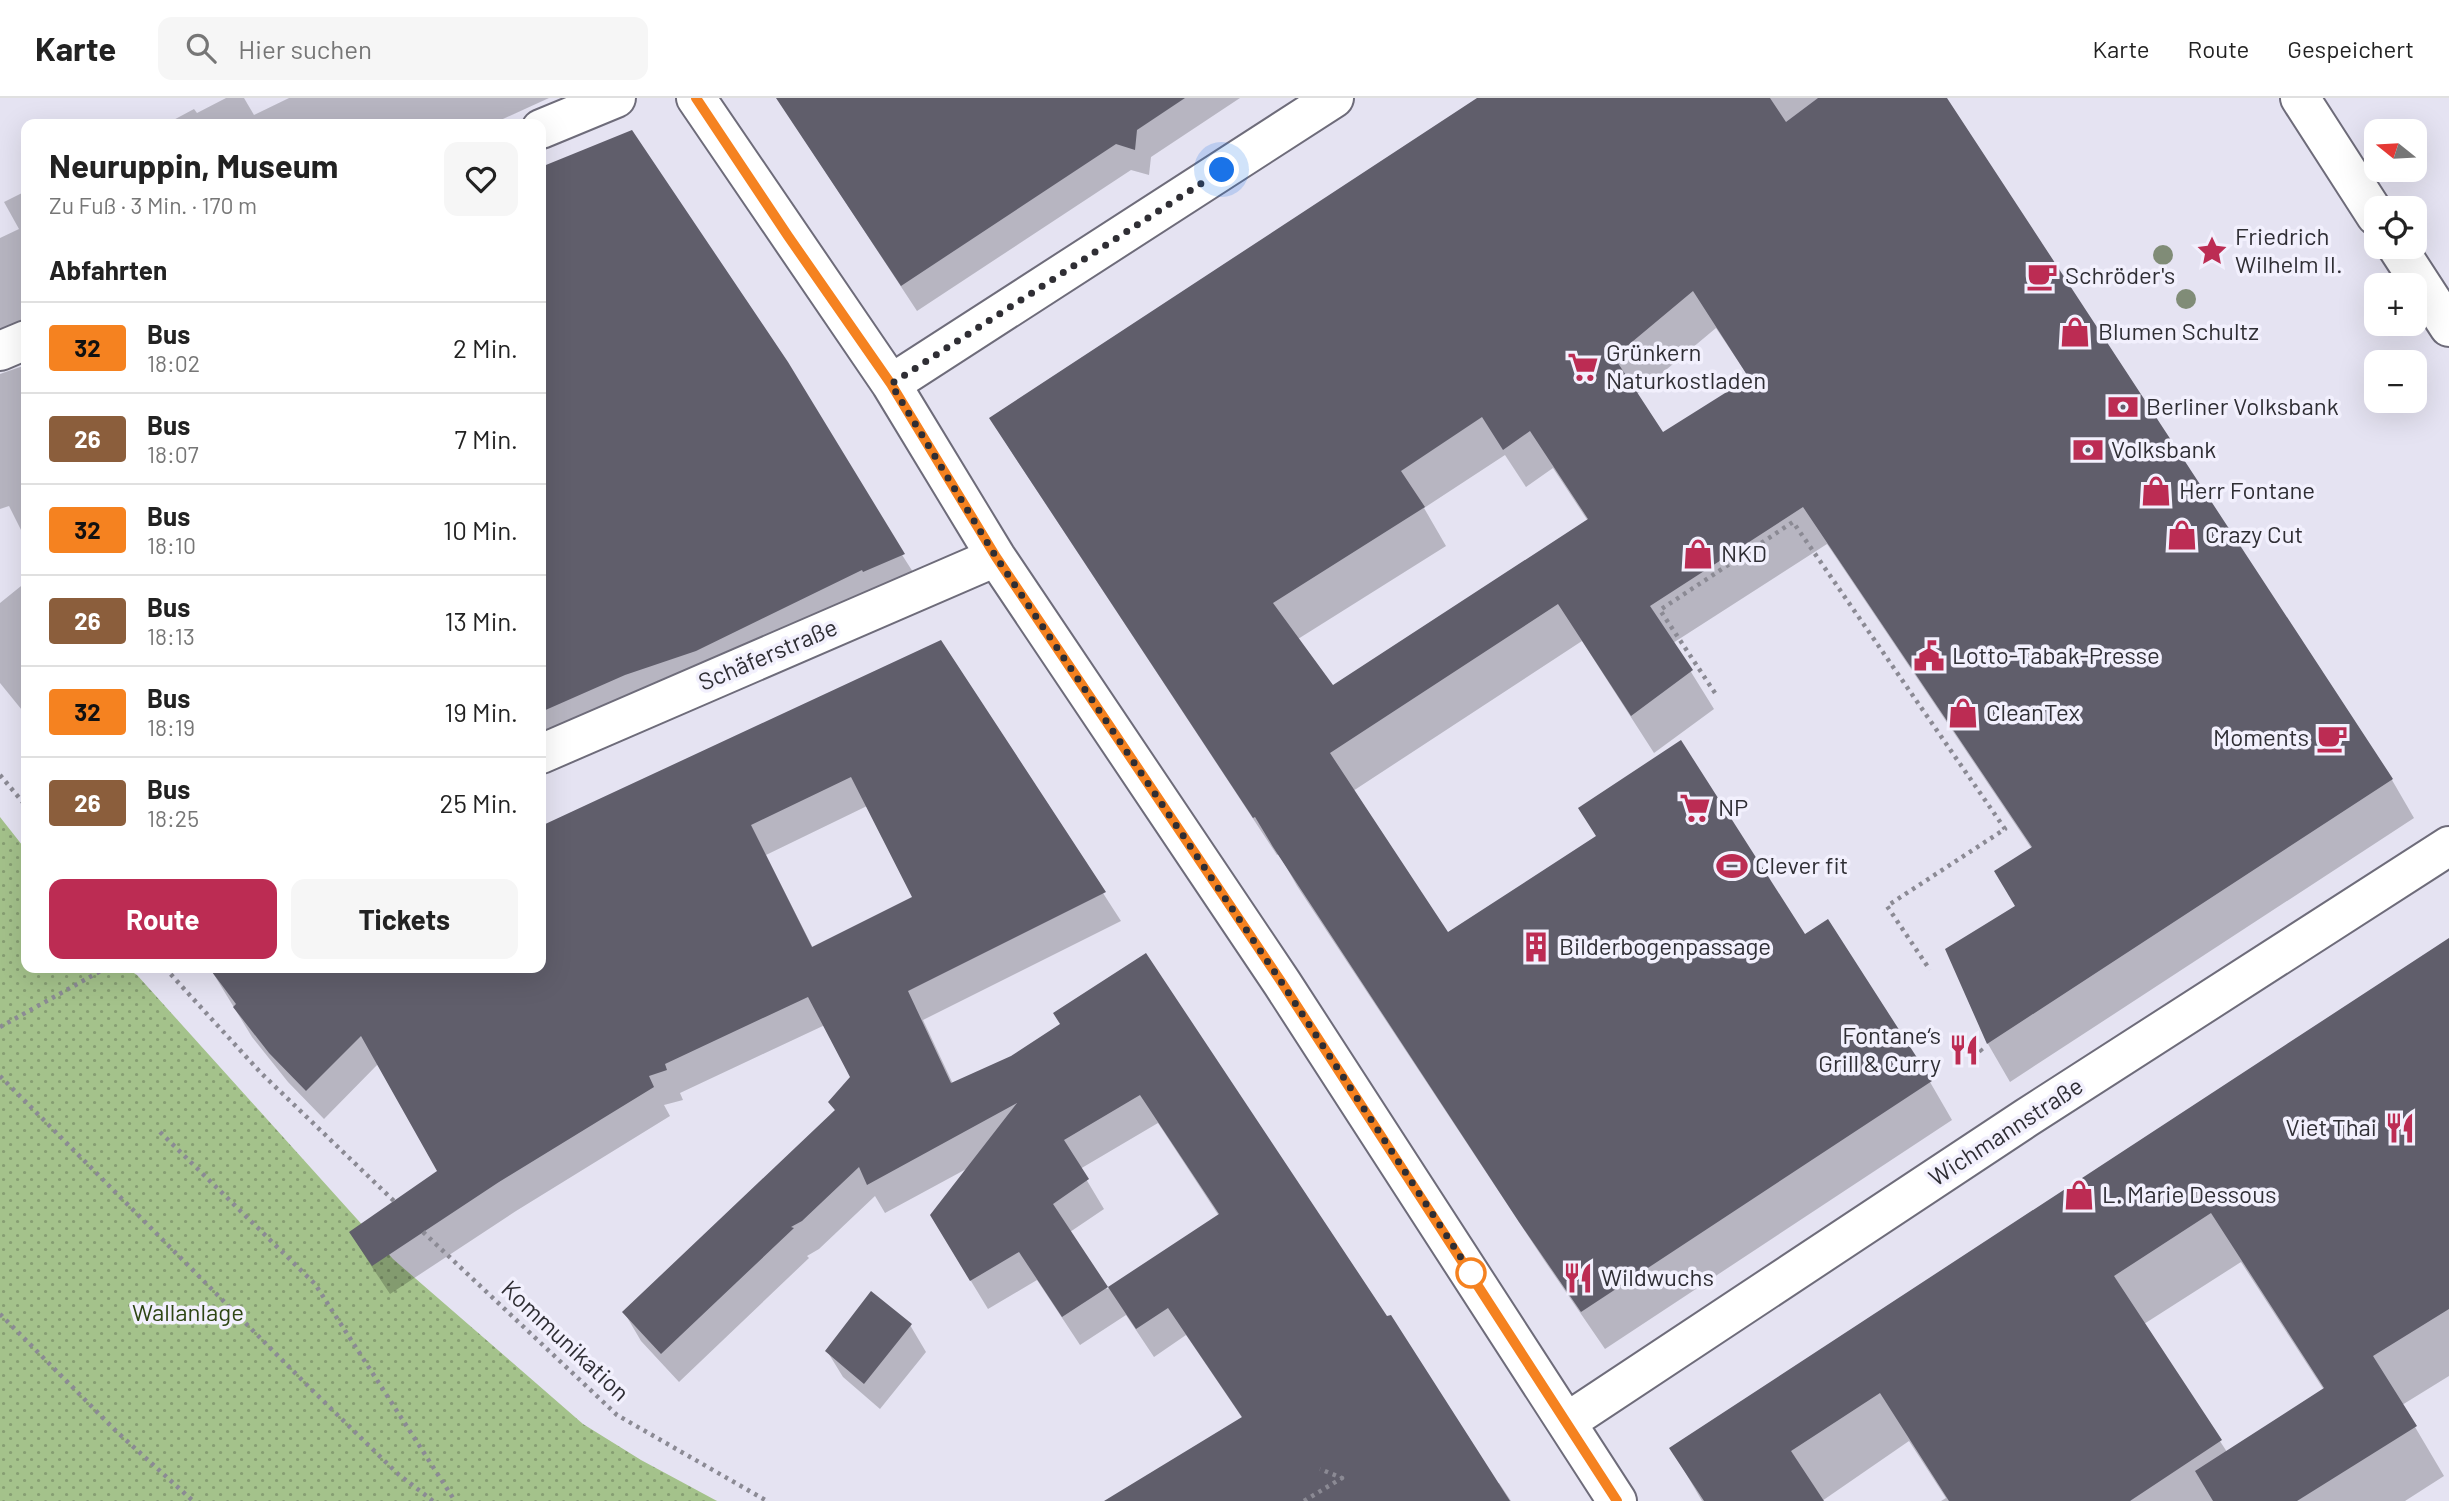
<!DOCTYPE html>
<html lang="de">
<head>
<meta charset="utf-8">
<style>
  body { margin:0; font-family:Barlow,sans-serif; background:#f6f6f6; color:#222; height:100vh; display:flex; flex-direction:column; font-size:26px; white-space:nowrap }
  * { box-sizing:border-box; margin:0 }
  p { font-size:23px; color:#767676 }
  .icon { flex:none; width:38px; height:38px; fill:none; stroke:currentColor; stroke-width:2; stroke-linecap:round; stroke-linejoin:round }
  .map { position:relative; flex:1; overflow:hidden }
  .drawer { position:absolute; left:21px; top:21px; width:525px; height:854px; display:flex; flex-direction:column; background:#fff; border-radius:14px; box-shadow:0 7px 28px #0002 }
  .drawer>* { flex:none }
  .badge { padding:0 14px; border-radius:5px; font-size:24px; line-height:46px }
  .needle { width:46px; rotate:288deg }
  .tools { position:absolute; left:2364px; top:21px; display:grid; gap:14px }
  .tools a { display:grid; place-items:center; width:63px; height:63px; border-radius:14px; background:#fff; box-shadow:0 7px 28px #0002; font-size:35px }
  .you { position:absolute; width:35px; height:35px; margin:-18px; border:5px solid #fff; border-radius:50%; background:#1a73e8; box-shadow:0 0 0 10px #1a73e833 }
  .map>.badge { position:absolute; translate:-50% -50%; box-shadow:0 0 0 4px #fff }
  h2 { padding:0 28px; font-size:26px; line-height:63px }
  .round { display:grid; place-items:center; flex:none; width:74px; height:74px; border-radius:14px; background:#f6f6f6 }
  .headline { display:flex; align-items:center; justify-content:space-between; height:119px; padding:0 28px }
  h1 { font-size:33px; font-weight:700; line-height:52px }
  .primary-button { display:flex; gap:14px; margin-top:auto; padding:14px 28px }
  .primary-button a { flex:1; height:80px; border-radius:14px; background:#bc2c53; color:#fff; font-size:28px; font-weight:700; line-height:80px; text-align:center }
  .primary-button a+a { background:#f6f6f6; color:#222 }
  ul { padding:0; list-style:none }
  li { display:flex; align-items:center; gap:21px; height:91px; padding:0 28px; border-top:2px solid #e0e0e0 }
  li div { flex:1 }
  li b { display:block; font-size:26px }
  li em { font-style:normal }
  li .badge { min-width:77px; font-weight:700; text-align:center }
  header { display:flex; align-items:center; gap:42px; box-sizing:border-box; height:98px; padding:0 35px; background:#fff; border-bottom:2px solid #e0e0e0 }
  header strong { font-size:33px }
  nav { display:flex; gap:38px; margin-inline-start:auto; font-size:24px }
  .search { width:490px; height:63px; background:#f6f6f6; display:flex; align-items:center; gap:18px; box-sizing:border-box; padding:0 24px; border-radius:14px; color:#767676; font-size:26px }
  .map>svg:first-child { display:block }
  .park { fill:url(#park-dots) }
  .shadow { fill:#0003; fill-rule:evenodd }
  .building { fill:#605e6b; fill-rule:evenodd }
  .lines { fill:none; stroke-linecap:round; stroke-linejoin:round }
  .minor-casing { stroke:#6e6c7a; stroke-width:42 }
  .path { stroke:#8b8a94; stroke-width:4.5; stroke-dasharray:3.5 5; stroke-linecap:butt }
  .minor { stroke:#fff; stroke-width:38 }
  .tree { fill:#808c77 }
  .line-casing { stroke:#fff; stroke-width:16 }
  .line { stroke:#f58220; stroke-width:10 }
  .walk { stroke:#2f2e34; stroke-width:7; stroke-dasharray:0 12.6 }
  .stop-dot { fill:#fff; stroke:#f58220; stroke-width:3.5 }
  .labels { text-anchor:middle; stroke-width:7; stroke-linejoin:round; paint-order:stroke }
  .poi-label { font-size:24px; fill:#2f2e34; stroke:#f2f0fd; text-anchor:start }
  .street-label { font-size:24px; fill:#2f2e34; stroke:#f2f0fd }
  .park-label { font-size:24px; fill:#2d4513; stroke:#f2f0fd }
</style>
</head>
<body>
<header>
<strong>Karte</strong>
<div class="search"><svg class="icon" aria-label="search" viewBox="0 0 24 24"><circle cx="10" cy="10" r="6"/><path d="M15 15l6 6"/></svg>Hier suchen</div>
<nav><a>Karte</a><a>Route</a><a>Gespeichert</a></nav>
</header>
<div class="map">
<svg width="2449" height="1403" viewBox="0 0 2449 1403">
  <defs>
    <pattern id="park-dots" width="8" height="8" patternUnits="userSpaceOnUse" patternTransform="scale(1.75)"><rect width="8" height="8" fill="#a4c28b"/><path d="M2 2h.1M6 6h.1" fill="none" stroke="#869e72" stroke-width="1.8" stroke-linecap="round"/></pattern>
  </defs>
  <rect width="100%" height="100%" fill="#e5e3f2"/>
  <path class="park" d="M 0,719 L 26,752 L 26,870 L 126,870 L 137,877 L 393,1161 L 583,1326 L 641,1362 L 717,1403 L 0,1403 Z"/>
  <path class="shadow" d="M 226,0 L 244,0 L 254,17 L 289,0 L 549,0 L 492,26 L 166,26 L 194,11 L 197,15 Z
    M 777,0 L 1240,0 L 1151,59 L 1149,77 L 1131,72 L 917,213 Z
    M 1480,0 L 1946,0 L 2392,682 L 2414,720 L 2010,984 L 1988,946 L 1947,852 L 2017,809 L 2032,751 L 1827,446 L 1673,545 L 1714,611 L 1654,655 L 1582,543 L 1353,693 L 1447,837 L 1930,984 L 1952,1022 L 1605,1251 L 1544,1162 L 1297,788 L 1279,756 L 1277,757 L 1014,358 L 991,320 ZM 1716,230 L 1750,281 L 1662,337 L 1636,297 ZM 1505,357 L 1526,389 L 1553,370 L 1588,423 L 1332,589 L 1298,541 L 1446,448 L 1424,410 Z
    M 632,34 L 920,485 L 541,650 L 541,71 Z
    M 26,93 L 26,254 L 0,268 L 0,140 L 19,131 L 4,104 Z
    M 26,267 L 26,442 L 9,408 L 0,411 L 0,276 Z
    M 26,484 L 26,617 L 0,585 L 0,505 Z
    M 941,544 L 1121,823 L 923,922 L 953,986 L 1012,959 L 1062,927 L 1146,858 L 1496,1386 L 1499,1385 L 1511,1403 L 1112,1403 L 1243,1321 L 1186,1237 L 1154,1259 L 1126,1217 L 1080,1247 L 1037,1182 L 988,1211 L 949,1147 L 970,1069 L 885,1115 L 875,1098 L 819,1151 L 807,1158 L 809,1160 L 679,1284 L 641,1243 L 624,1214 L 836,1014 L 830,1004 L 852,979 L 825,927 L 680,995 L 683,1002 L 664,1007 L 670,1018 L 516,1113 L 390,1196 L 368,1163 L 351,1135 L 440,1073 L 379,965 L 324,1021 L 288,984 L 252,939 L 210,870 L 541,870 L 541,734 ZM 867,708 L 915,800 L 813,850 L 766,757 ZM 1158,1025 L 1219,1118 L 1107,1191 L 1070,1134 L 1104,1111 L 1080,1071 Z
    M 2449,841 L 2449,1278 L 2402,1307 L 2444,1378 L 2405,1403 L 1941,1403 L 1946,1400 L 1909,1343 L 1822,1403 L 1702,1403 L 1671,1350 ZM 2241,1164 L 2324,1292 L 2227,1354 L 2144,1226 Z
    M 910,1227 L 926,1254 L 880,1311 L 843,1279 L 827,1253 Z"/>
  <path class="building" d="M 776,0 L 1185,0 L 1137,32 L 1135,52 L 1116,46 L 901,188 Z
    M 1477,0 L 1770,0 L 1786,24 L 1818,0 L 1947,0 L 2393,681 L 1987,946 L 1945,851 L 2015,808 L 1994,773 L 2032,749 L 1803,409 L 1650,508 L 1693,572 L 1631,618 L 1558,506 L 1330,655 L 1448,834 L 1596,738 L 1578,710 L 1681,642 L 1805,836 L 1828,821 L 1932,983 L 1581,1214 L 1519,1124 L 1273,749 L 1255,719 L 1253,720 L 989,320 ZM 1693,193 L 1749,280 L 1663,334 L 1614,259 ZM 1482,319 L 1503,352 L 1530,333 L 1588,421 L 1333,587 L 1273,505 L 1425,409 L 1401,373 Z
    M 632,32 L 788,264 L 905,456 L 863,474 L 862,472 L 696,553 L 625,577 L 541,614 L 541,69 Z
    M 941,542 L 1106,794 L 908,893 L 951,985 L 1011,958 L 1060,926 L 1053,915 L 1146,855 L 1387,1218 L 1391,1217 L 1510,1403 L 1104,1403 L 1242,1319 L 1168,1210 L 1136,1231 L 1108,1189 L 1062,1219 L 1019,1154 L 970,1183 L 930,1117 L 1017,1005 L 867,1087 L 859,1069 L 802,1123 L 791,1129 L 794,1130 L 661,1256 L 622,1214 L 835,1012 L 828,1004 L 850,979 L 808,899 L 665,966 L 667,972 L 649,978 L 654,989 L 499,1084 L 372,1168 L 349,1134 L 437,1073 L 361,938 L 306,993 L 269,955 L 233,909 L 236,906 L 209,870 L 541,870 L 541,728 ZM 851,679 L 912,799 L 812,849 L 751,727 ZM 1140,997 L 1219,1116 L 1108,1189 L 1053,1106 L 1089,1081 L 1064,1042 Z
    M 2449,840 L 2449,1211 L 2373,1258 L 2417,1328 L 2297,1403 L 2213,1403 L 2195,1373 L 2324,1290 L 2211,1115 L 2114,1178 L 2222,1342 L 2130,1403 L 1949,1403 L 1880,1295 L 1791,1353 L 1824,1403 L 1704,1403 L 1669,1350 Z
    M 871,1193 L 912,1226 L 864,1286 L 825,1253 Z"/>
  <g class="lines">
    <g class="minor-casing">
      <path id="minor" d="M 696,0 L 891,286 L 996,459 L 1282,885 L 1617,1403
        M 2300,0 L 2376,118
        M 541,31 L 616,0
        M 2397,149 L 2449,229
        M 0,253 L 26,242
        M 891,286 L 1334,0
        M 541,656 L 996,459
        M 1567,1324 L 2026,1020 L 2449,748"/>
    </g>
    <path class="path" d="M 1715,595 L 1660,512 L 1793,424 L 2005,731 L 1887,808 L 1930,872
      M 0,677 L 26,708
      M 165,870 L 261,975 L 394,1103
      M 0,929 L 106,870
      M 1980,951 L 1985,957
      M 0,978 L 311,1291 L 398,1376 L 433,1403
      M 160,1034 L 315,1186 L 455,1403
      M 423,1134 L 617,1317 L 767,1403
      M 0,1216 L 116,1333 L 193,1403
      M 1304,1403 L 1342,1380 L 1320,1371"/>
    <use href="#minor" class="minor"/>
  </g>
  <g class="tree">
    <circle cx="2163" cy="157" r="10"/>
    <circle cx="2186" cy="201" r="10"/>
  </g>
  <g class="lines">
    <g class="line-casing">
      <path id="line" d="M 696,0 L 788,138 L 891,286 L 996,459 L 1282,885 L 1617,1403"/>
    </g>
    <use href="#line" class="line"/>
    <path class="walk" d="M 1222,72 L 891,286 L 996,459 L 1282,885 L 1471,1175"/>
  </g>
  <defs>
    <g id="sight-bare" transform="scale(2.415)"><path d="M0-6L1.8-2.2L6-1.7L2.9 1.2L3.7 5.4L0 3.3L-3.7 5.4L-2.9 1.2L-6-1.7L-1.8-2.2Z" fill="#bc2c53" stroke="#f2f0fd" stroke-width="2.5" paint-order="stroke"/></g>
    <g id="cafe-bare" transform="scale(2.415)"><path d="M-5.5-4.5H6V0H3Q3 3.5 0 3.5H-2.5Q-5.5 3.5-5.5 0ZM3-3.2v2h1.7v-2ZM-6 4.5H4V6H-6Z" fill="#bc2c53" stroke="#f2f0fd" stroke-width="2.5" paint-order="stroke"/></g>
    <g id="shop-bare" transform="scale(2.415)"><path d="M-5-2.5h2.3a2.7 3.5 0 0 1 5.4 0H5L5.5 6h-11ZM-1.5-2.5h3a1.5 2.3 0 0 0-3 0Z" fill="#bc2c53" stroke="#f2f0fd" stroke-width="2.5" paint-order="stroke"/></g>
    <g id="supermarket-bare" transform="scale(2.415)"><path d="M-6-5.5h2.5l.6 2H6L4.5 2H-2.5L-4.4-4H-6ZM-1.5 3.2a1.3 1.3 0 1 0 .1 0ZM3 3.2a1.3 1.3 0 1 0 .1 0Z" fill="#bc2c53" stroke="#f2f0fd" stroke-width="2.5" paint-order="stroke"/></g>
    <g id="bank-bare" transform="scale(2.415)"><path d="M-6-4H6V4H-6ZM0-2.3a2.3 2.3 0 1 0 0 4.6a2.3 2.3 0 1 0 0-4.6Z" fill="#bc2c53" stroke="#f2f0fd" stroke-width="2.5" paint-order="stroke"/></g>
    <g id="civic-bare" transform="scale(2.415)"><path d="M-.6-6.5H3V-4.5H.6V-3L4-1V1h2V6H-6V1h2V-1L-.6-3ZM-1.2 2.5V6h2.4V2.5Z" fill="#bc2c53" stroke="#f2f0fd" stroke-width="2.5" paint-order="stroke"/></g>
    <g id="stadium-bare" transform="scale(2.415)"><path d="M0-5a6.5 5 0 1 0 0 10a6.5 5 0 1 0 0-10ZM-3.5-1.8h7v3.6h-7Z" fill="#bc2c53" stroke="#f2f0fd" stroke-width="2.5" paint-order="stroke"/></g>
    <g id="building-bare" transform="scale(2.415)"><path d="M-4-6H4V6H1V3H-1V6H-4ZM-2.5-4.3h1.7v1.8h-1.7ZM.8-4.3h1.7v1.8H.8ZM-2.5-1h1.7V.8h-1.7ZM.8-1h1.7V.8H.8Z" fill="#bc2c53" stroke="#f2f0fd" stroke-width="2.5" paint-order="stroke"/></g>
    <g id="restaurant-bare" transform="scale(2.415)"><path d="M-5-6h1v4h1v-4h1v4h1v-4h1v5L-1.5 .5V6h-2V.5L-5-1ZM5-6V6H3V1.5H1.5Q1.5-4 5-6Z" fill="#bc2c53" stroke="#f2f0fd" stroke-width="2.5" paint-order="stroke"/></g>
  </defs>
  <g fill-rule="evenodd">
    <use href="#sight-bare" x="2212" y="153"/>
    <use href="#cafe-bare" x="2042" y="178"/>
    <use href="#shop-bare" x="2075" y="234"/>
    <use href="#supermarket-bare" x="1583" y="269"/>
    <use href="#bank-bare" x="2123" y="309"/>
    <use href="#bank-bare" x="2088" y="352"/>
    <use href="#shop-bare" x="2156" y="393"/>
    <use href="#shop-bare" x="2182" y="437"/>
    <use href="#shop-bare" x="1698" y="456"/>
    <use href="#civic-bare" x="1929" y="558"/>
    <use href="#shop-bare" x="1963" y="615"/>
    <use href="#cafe-bare" x="2332" y="640"/>
    <use href="#supermarket-bare" x="1695" y="710"/>
    <use href="#stadium-bare" x="1732" y="768"/>
    <use href="#building-bare" x="1536" y="849"/>
    <use href="#restaurant-bare" x="1964" y="952"/>
    <use href="#restaurant-bare" x="2400" y="1030"/>
    <use href="#shop-bare" x="2079" y="1097"/>
    <use href="#restaurant-bare" x="1578" y="1180"/>
  </g>
  <circle class="stop-dot" cx="1471" cy="1175" r="14"/>
  <g class="labels">
    <g class="poi-label">
      <text x="2235" y="147">Friedrich<tspan x="2235" dy="28">Wilhelm II.</tspan></text>
      <text x="2065" y="186">Schröder's</text>
      <text x="2098" y="242">Blumen Schultz</text>
      <text x="1606" y="263">Grünkern<tspan x="1606" dy="28">Naturkostladen</tspan></text>
      <text x="2146" y="317">Berliner Volksbank</text>
      <text x="2111" y="360">Volksbank</text>
      <text x="2179" y="401">Herr Fontane</text>
      <text x="2205" y="445">Crazy Cut</text>
      <text x="1721" y="464">NKD</text>
      <text x="1952" y="566">Lotto-Tabak-Presse</text>
      <text x="1986" y="623">CleanTex</text>
      <text x="2309" y="648" text-anchor="end">Moments</text>
      <text x="1718" y="718">NP</text>
      <text x="1755" y="776">Clever fit</text>
      <text x="1559" y="857">Bilderbogenpassage</text>
      <text x="1941" y="946" text-anchor="end">Fontane‘s<tspan x="1941" dy="28">Grill &amp; Curry</tspan></text>
      <text x="2377" y="1038" text-anchor="end">Viet Thai</text>
      <text x="2102" y="1105">L. Marie Dessous</text>
      <text x="1601" y="1188">Wildwuchs</text>
    </g>
    <g class="street-label">
      <text transform="translate(768 557) rotate(-23)" y="8">Schäferstraße</text>
      <text transform="translate(2006 1034) rotate(-33)" y="8">Wichmannstraße</text>
      <text transform="translate(565 1243) rotate(43)" y="8">Kommunikation</text>
    </g>
    <g class="park-label">
      <text x="188" y="1223">Wallanlage</text>
    </g>
  </g>
</svg>
<div class="tools">
<a><svg class="needle" viewBox="-14 -14 28 28"><path d="M0-13l5 13h-10z" fill="#e53935"/><path d="M0 13l5-13h-10z" fill="#767676"/></svg></a>
<a><svg class="icon" aria-label="locate" viewBox="0 0 24 24"><circle cx="12" cy="12" r="6"/><path d="M12 2v4M12 18v4M2 12h4M18 12h4"/></svg></a>
<a>+</a>
<a>−</a>
</div>
<div class="you" style="left:1222px;top:72px"></div>
<section class="drawer">
<div class="headline"><div><h1>Neuruppin, Museum</h1><p>Zu Fuß · 3 Min. · 170 m</p></div><a class="round"><svg class="icon" aria-label="heart" viewBox="0 0 24 24"><path d="M12 20l-8-8c-3-5 5-10 8-4 3-6 11-1 8 4z"/></svg></a></div>
<h2>Abfahrten</h2>
<ul>
<li><span class="badge" style="background:#f58220;color:#111">32</span><div><b>Bus</b><p>18:02</p></div><em>2 Min.</em></li>
<li><span class="badge" style="background:#8b5e3c;color:#fff">26</span><div><b>Bus</b><p>18:07</p></div><em>7 Min.</em></li>
<li><span class="badge" style="background:#f58220;color:#111">32</span><div><b>Bus</b><p>18:10</p></div><em>10 Min.</em></li>
<li><span class="badge" style="background:#8b5e3c;color:#fff">26</span><div><b>Bus</b><p>18:13</p></div><em>13 Min.</em></li>
<li><span class="badge" style="background:#f58220;color:#111">32</span><div><b>Bus</b><p>18:19</p></div><em>19 Min.</em></li>
<li><span class="badge" style="background:#8b5e3c;color:#fff">26</span><div><b>Bus</b><p>18:25</p></div><em>25 Min.</em></li>
</ul>
<div class="primary-button"><a>Route</a><a>Tickets</a></div>
</section>
</div>
</body>
</html>
